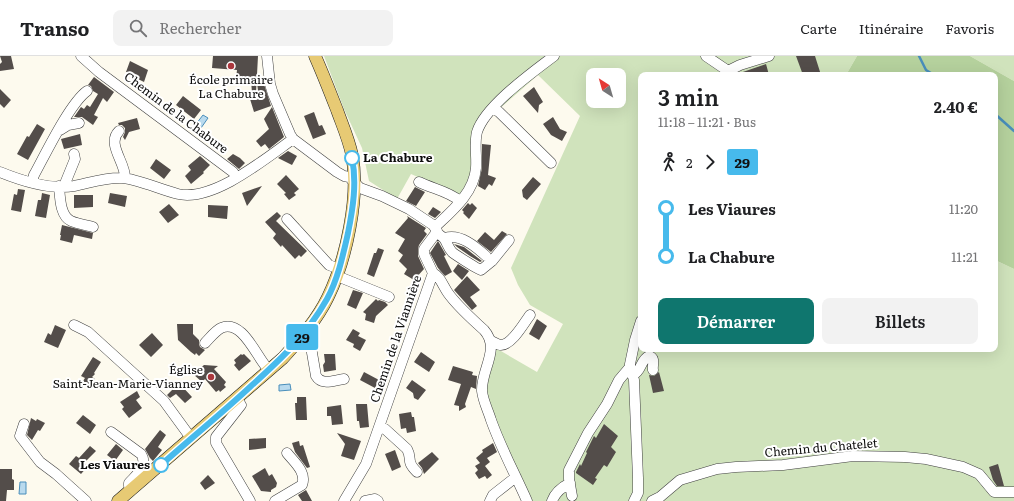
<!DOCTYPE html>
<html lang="fr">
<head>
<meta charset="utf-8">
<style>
  body { margin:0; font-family:Literata,serif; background:#f2f2f2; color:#202124; height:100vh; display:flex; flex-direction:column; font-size:15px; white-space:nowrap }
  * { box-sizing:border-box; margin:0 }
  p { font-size:13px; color:#757577 }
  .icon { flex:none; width:22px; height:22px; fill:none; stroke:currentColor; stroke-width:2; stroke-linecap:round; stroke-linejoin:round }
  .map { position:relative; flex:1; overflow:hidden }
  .sheet { position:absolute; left:638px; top:16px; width:360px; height:280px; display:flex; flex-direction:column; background:#fff; border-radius:8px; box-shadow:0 4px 16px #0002 }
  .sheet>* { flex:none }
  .badge { padding:0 8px; border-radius:3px; font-size:14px; line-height:26px }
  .needle { width:26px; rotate:323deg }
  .buttons { position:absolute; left:586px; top:12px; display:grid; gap:8px }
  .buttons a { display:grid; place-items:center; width:40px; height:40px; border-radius:8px; background:#fff; box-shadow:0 4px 16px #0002; font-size:20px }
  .map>.badge { position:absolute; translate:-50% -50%; box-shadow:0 0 0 2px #fff }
  .legs { display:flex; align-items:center; gap:6px; height:44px; padding:0 20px; font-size:13px }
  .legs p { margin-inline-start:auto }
  .summary { display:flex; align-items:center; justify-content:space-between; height:68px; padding:0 20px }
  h1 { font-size:22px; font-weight:600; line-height:30px }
  .button { display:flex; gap:8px; margin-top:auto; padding:8px 20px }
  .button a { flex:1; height:46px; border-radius:8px; background:#0f766e; color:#fff; font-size:16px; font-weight:600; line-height:46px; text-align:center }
  .button a+a { background:#f2f2f2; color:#202124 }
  ul { padding:0 20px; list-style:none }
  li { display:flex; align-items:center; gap:14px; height:48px; font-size:15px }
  li i { display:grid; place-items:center; width:6px; height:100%; margin:0 5px; background:currentColor }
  li i::after { content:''; width:10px; height:10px; margin:-5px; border:3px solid; border-radius:50%; background:#fff }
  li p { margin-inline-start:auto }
  li:first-child i { background:linear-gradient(#0000 50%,currentColor 0) }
  li:last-child i { background:linear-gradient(currentColor 50%,#0000 0) }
  header { display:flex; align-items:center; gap:24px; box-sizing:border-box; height:56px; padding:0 20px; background:#fff; border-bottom:1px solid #e0e0e0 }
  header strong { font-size:19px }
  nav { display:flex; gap:22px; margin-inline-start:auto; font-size:14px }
  .search { width:280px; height:36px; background:#f2f2f2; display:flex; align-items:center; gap:10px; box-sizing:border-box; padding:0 14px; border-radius:8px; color:#757577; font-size:15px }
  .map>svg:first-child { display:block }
  .green { fill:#d0e3bc; fill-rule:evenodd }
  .forest { fill:#b5d19d }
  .water { fill:#b9daee; stroke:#498ebb }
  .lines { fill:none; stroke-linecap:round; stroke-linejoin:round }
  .stream { stroke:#498ebb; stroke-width:2.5 }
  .building { fill:#534d4a }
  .minor-casing { stroke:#3f3f3f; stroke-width:11 }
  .major-casing { stroke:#1d1d1d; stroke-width:13 }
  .minor { stroke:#fff; stroke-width:10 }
  .major { stroke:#e7ca74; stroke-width:12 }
  .line-1-casing { stroke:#fff; stroke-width:9 }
  .line-1 { stroke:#47baec; stroke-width:6 }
  .poi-dot { fill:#aa373d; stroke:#fff; stroke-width:1.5 }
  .stop-1-dot { fill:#fff; stroke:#47baec; stroke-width:2 }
  .labels { text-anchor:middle; stroke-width:4; stroke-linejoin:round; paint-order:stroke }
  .poi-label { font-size:12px; fill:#0c0c0c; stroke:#fff }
  .street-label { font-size:12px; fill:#0c0c0c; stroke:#fff }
  .stop-label { font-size:12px; font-weight:bold; fill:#0c0c0c; stroke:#fff; text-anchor:start }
</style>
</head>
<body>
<header>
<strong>Transo</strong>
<div class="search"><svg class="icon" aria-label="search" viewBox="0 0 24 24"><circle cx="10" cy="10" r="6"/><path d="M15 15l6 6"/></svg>Rechercher</div>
<nav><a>Carte</a><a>Itinéraire</a><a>Favoris</a></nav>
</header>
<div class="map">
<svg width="1014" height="445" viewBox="0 0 1014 445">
  <rect width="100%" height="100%" fill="#fdfaee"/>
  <path class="green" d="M 324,0 L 857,0 L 846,19 L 641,19 L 641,293 L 995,293 L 995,204 L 1014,213 L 1014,445 L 531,445 L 514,411 L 485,333 L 494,291 L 537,316 L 563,268 L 530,249 L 518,229 L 511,212 L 580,60 L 538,19 L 490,61 L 479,83 L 472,116 L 460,140 L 411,118 L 397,143 L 369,125 L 362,92 L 344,53 ZM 593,19 L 619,19 L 619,45 L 593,45 Z
    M 970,0 L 1014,0 L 1014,25 Z"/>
  <path class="forest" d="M 857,0 L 970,0 L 1014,25 L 1014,213 L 995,204 L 995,19 L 846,19 Z"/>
  <path class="water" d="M 203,59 L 208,62 L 201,72 L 196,68 Z
    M 290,328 L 291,334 L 279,335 L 279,329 Z
    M 20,426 L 26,426 L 26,438 L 19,438 Z"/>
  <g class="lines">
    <path class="stream" d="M 919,0 L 926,14 L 934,19
      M 995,58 L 1014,75"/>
  </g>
  <path class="building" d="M 0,0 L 11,0 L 14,13 L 0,15 L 0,8 L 2,6 Z
    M 213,0 L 258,0 L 256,37 L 252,37 L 251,24 L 236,23 L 237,14 L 212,12 Z
    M 796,0 L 815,0 L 821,19 L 803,19 Z
    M 130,5 L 148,14 L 144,26 L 138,23 L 139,21 L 126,16 Z
    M 766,8 L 769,19 L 737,19 L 737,18 Z
    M 94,21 L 114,36 L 107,46 L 103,42 L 94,59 L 98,61 L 93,69 L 82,61 L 74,61 L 81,51 L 84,53 L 87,49 L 90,51 L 98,38 L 93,35 L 91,30 L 88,29 Z
    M 263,25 L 271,50 L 254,56 L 250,43 L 259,42 L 257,27 Z
    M 534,31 L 543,46 L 539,49 L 538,57 L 523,40 Z
    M 0,33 L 11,44 L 4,52 L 0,48 Z
    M 183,40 L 201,54 L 194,63 L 176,49 Z
    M 272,51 L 284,81 L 269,93 L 265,88 L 261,91 L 256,85 L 269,73 L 264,63 Z
    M 314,56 L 319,70 L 322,69 L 326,78 L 313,83 L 304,60 Z
    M 553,61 L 560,73 L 567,76 L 562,85 L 551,79 L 543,68 Z
    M 137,62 L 140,73 L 129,76 L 125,84 L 123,81 L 125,76 L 125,72 L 122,69 L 119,69 L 118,67 Z
    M 37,68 L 45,73 L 28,104 L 17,98 L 27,80 L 29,81 Z
    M 80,78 L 82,89 L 64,93 L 61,83 Z
    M 482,88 L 491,89 L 488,119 L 496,122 L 492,130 L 489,128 L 485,134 L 478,130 L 482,112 Z
    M 288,95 L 297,100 L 292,109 L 278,102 Z
    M 233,98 L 240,102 L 245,107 L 239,113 L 227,103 Z
    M 200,100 L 210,109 L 203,116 L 204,117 L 191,128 L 185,120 L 191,114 L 188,110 Z
    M 156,103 L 171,114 L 164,123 L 150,112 Z
    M 286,119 L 299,133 L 294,137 L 296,139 L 289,144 L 284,138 L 286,137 L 277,128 Z
    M 533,121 L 541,128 L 527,144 L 523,141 L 522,134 Z
    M 262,130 L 247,150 L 242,137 Z
    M 415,131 L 425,136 L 416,150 L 406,145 Z
    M 18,133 L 25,134 L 21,156 L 11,154 L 14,138 L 17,139 Z
    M 42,137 L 50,139 L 46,162 L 35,160 L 38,144 L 41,144 Z
    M 110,137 L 127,140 L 125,151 L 108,147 Z
    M 74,139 L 93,139 L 93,151 L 74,152 Z
    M 468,147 L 470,149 L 472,147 L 477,152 L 469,163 L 463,157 L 464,156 L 462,154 Z
    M 169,148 L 179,159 L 168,167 L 159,156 Z
    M 208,149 L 228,150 L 227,163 L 208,161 Z
    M 433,151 L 441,156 L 435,162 L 428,158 Z
    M 277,156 L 281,160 L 276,165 L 307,195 L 301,201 L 299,199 L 295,203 L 282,189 L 281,191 L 273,182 L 276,178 L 265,166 Z
    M 407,160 L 426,172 L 424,175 L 427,178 L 419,189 L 418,193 L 418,200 L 424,213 L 414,224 L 404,218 L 407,213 L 399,205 L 403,199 L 398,195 L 405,183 L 395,177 L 408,162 Z
    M 62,169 L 93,177 L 92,183 L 74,179 L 72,187 L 60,184 L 61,179 L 60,179 Z
    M 502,175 L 507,178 L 491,196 L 477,185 L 485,176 L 494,184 Z
    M 438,185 L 446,199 L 444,200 L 452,216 L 445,220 L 438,212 L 430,197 Z
    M 454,188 L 464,191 L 482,205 L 480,206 L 470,200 L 457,191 Z
    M 378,192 L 384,194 L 374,221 L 367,218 L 374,197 L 376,197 Z
    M 458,208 L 469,215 L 462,224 L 453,215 Z
    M 467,220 L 480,234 L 470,241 L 477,250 L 472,254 L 454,234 Z
    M 353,234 L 363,237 L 356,253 L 347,249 Z
    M 376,243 L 378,245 L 379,244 L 385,246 L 388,249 L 376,260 L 374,267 L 365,264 L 366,258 L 363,256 Z
    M 537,263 L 547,270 L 539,284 L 529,278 Z
    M 177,268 L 193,268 L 193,278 L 199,284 L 199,288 L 200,291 L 205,294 L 199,300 L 196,297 L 195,299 L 191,296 L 178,284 Z
    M 55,269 L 66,274 L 58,292 L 44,286 L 48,277 L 51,279 Z
    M 353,273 L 360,277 L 358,280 L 366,284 L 360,295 L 353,291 L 354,288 L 346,284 Z
    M 152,277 L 163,289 L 151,301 L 139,289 Z
    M 421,296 L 435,306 L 429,316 L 414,306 Z
    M 241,298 L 242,299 L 244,298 L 251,305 L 239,315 L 234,309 L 236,307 L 234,304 Z
    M 324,298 L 335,298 L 336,314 L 324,316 L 323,309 L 325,306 Z
    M 93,301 L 101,306 L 94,317 L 95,318 L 92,321 L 95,323 L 90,330 L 83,325 L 85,322 L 81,320 Z
    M 204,309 L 218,310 L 214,313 L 226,326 L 224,329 L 226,331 L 220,336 L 219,334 L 216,336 L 205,323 L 202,326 L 193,318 Z
    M 453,310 L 473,316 L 472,319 L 477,320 L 476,333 L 471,331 L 465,348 L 466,351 L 459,355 L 459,350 L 454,349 L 461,328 L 448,324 Z
    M 364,316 L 379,324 L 375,332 L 360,324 Z
    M 659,316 L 664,335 L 653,337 L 649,319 L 654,320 Z
    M 412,324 L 426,334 L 418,344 L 414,342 L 413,337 L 406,332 Z
    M 179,327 L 192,341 L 185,347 L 176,338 L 170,342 L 167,339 Z
    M 137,335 L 140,341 L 136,344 L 142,352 L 129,362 L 122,353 L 124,351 L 120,346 Z
    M 297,341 L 306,341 L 307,364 L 296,364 L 295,347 L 297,347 Z
    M 356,348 L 367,348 L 369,371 L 360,372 L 359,365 L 357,365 Z
    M 341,349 L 343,368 L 332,369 L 331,360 L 327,360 L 327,351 Z
    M 411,356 L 412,361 L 414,361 L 416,375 L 407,377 L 406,372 L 401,373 L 399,358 Z
    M 83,359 L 96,369 L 90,378 L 76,367 Z
    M 31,362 L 36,365 L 37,363 L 45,367 L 40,375 L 38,374 L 32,384 L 27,379 Z
    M 604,368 L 618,380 L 611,391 L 616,396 L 607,411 L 604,409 L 595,422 L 597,423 L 593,429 L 576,417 L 576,416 L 580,408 L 581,410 L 587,397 L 586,396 L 594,380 L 596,382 Z
    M 160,374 L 166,379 L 158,391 L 162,394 L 153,405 L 150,402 L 145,393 Z
    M 337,377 L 361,385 L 354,404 L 341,400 L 345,388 Z
    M 266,382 L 266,392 L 249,394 L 249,383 Z
    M 299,385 L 300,390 L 303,389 L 310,411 L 307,412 L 295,396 L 292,387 Z
    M 493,387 L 497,396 L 487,402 L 490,406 L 485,410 L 492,419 L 487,423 L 485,420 L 479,423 L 475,417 L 478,414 L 475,410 L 480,407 L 476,402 L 483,396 L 482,394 Z
    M 116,388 L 123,394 L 115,405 L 107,399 Z
    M 90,390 L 96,395 L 84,407 L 88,410 L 81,418 L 69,408 L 76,400 L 79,402 Z
    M 395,394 L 401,411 L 392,415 L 385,398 Z
    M 432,396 L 439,403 L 424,418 L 422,412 L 418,407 Z
    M 998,408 L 1004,430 L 997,430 L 993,424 L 989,411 Z
    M 265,412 L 269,420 L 272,418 L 277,427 L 276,431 L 271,434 L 271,436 L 261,435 L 252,420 Z
    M 0,413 L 12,413 L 12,423 L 14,424 L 14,434 L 7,434 L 6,445 L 0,445 Z
    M 208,419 L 215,427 L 205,434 L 200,427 Z
    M 306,434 L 312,445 L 302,445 L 298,439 Z"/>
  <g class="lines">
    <g class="minor-casing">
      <path id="minor" d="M 81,0 L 99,16 L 221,107 L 233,116 L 236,121
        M 267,0 L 270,28 L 273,38 L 290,78 L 293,83 L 337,116 L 344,120 L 349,121 L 360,132 L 382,140 L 409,153 L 433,169 L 437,175 L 436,177 L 424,193 L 424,198 L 433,217 L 366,408 L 344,445
        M 706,0 L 728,15
        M 728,15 L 740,9 L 769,0
        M 493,52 L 499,56 L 551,107
        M 60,74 L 68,69 L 79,67
        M 119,75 C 106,88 126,107 125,122
        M 0,116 C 22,125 50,134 74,130 C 89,127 107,121 122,122 C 138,123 161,134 178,138 C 213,146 265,103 293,83
        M 32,126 L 34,119 C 45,99 70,47 87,35
        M 419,126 C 433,133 448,135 460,145
        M 59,130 C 60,141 60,160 71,165 C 78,168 86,169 93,171
        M 64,130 L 75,103 L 74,98
        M 287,163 L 329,209 L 339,213
        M 435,171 C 452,155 474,137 476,112 C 477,100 474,88 477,76 C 485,50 533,16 554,0
        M 436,177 C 448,182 445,188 452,196 C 454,198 479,214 481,214 L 492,205 L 509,184
        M 445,182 C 460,177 476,191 486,200
        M 433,217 C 440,220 443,230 448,237 C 458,251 471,262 484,274 C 501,293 481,313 482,335 C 483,345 488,354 491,364 C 501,392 515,418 527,445
        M 337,220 L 389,241
        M 74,269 L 88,276 L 164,345 L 191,382
        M 302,281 L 309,288 L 311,291 L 316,320 C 322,330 334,324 344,323
        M 491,285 C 494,286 498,289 501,289 C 512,289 524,267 530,259
        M 205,287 C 210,282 215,275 221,272 C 243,262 257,303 269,314
        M 633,319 C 642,315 640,304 649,300 C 656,302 652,309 653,314
        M 237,343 L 241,349 L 216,381 L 216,387 L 250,445
        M 24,368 L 20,380 L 40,406 L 56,418 L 86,445
        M 380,371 L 385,373 L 407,393 C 413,404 405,404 417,416
        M 111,376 L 141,398 C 149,410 136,419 129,427 L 129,430 L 132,433
        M 572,440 L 569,423 L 569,414 L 588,377 L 607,348 L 619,324 L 630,311
        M 275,445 L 302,429 C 307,416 294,406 287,397
        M 365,445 L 375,443 L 378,445
        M 490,445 L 493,439 L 516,421
        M 552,445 C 555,437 562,431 570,427
        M 634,445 L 638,437 L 638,422 L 634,324 L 630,311 L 630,308 L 635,284 L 641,265
        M 652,445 L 660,441 L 680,424 L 717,413 L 736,411 L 783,409 L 853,400 L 905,401 L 926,403 L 963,411 L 979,418 L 994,436 L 1014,436"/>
    </g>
    <g class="major-casing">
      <path id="major" d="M 118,445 L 283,302 C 300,283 317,264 328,241 C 346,204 360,140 352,99 C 349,84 342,68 337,54 C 330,36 323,18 315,0"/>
    </g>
    <use href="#minor" class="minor"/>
    <use href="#major" class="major"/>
  </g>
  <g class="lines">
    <g class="line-1-casing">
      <path id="line-1" d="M 161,409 C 190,383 221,358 250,331 C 281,303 306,280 327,243 C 338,223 343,199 348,177 C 353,152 357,127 352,102"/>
    </g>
    <use href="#line-1" class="line-1"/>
  </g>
  <g class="poi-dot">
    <circle cx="231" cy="10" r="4"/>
    <circle cx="211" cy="321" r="4"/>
  </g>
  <g class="stop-1-dot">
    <circle cx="352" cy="102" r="7"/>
    <circle cx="161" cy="409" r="7"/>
  </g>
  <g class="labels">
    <g class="poi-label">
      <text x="231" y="28">École primaire<tspan x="231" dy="14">La Chabure</tspan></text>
      <text x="203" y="318" text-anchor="end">Église<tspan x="203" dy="14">Saint-Jean-Marie-Vianney</tspan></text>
    </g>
    <g class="street-label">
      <text transform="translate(176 57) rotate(37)" y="4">Chemin de la Chabure</text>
      <text transform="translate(396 283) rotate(-71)" y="4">Chemin de la Viannière</text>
      <text transform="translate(821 392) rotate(-5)" y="4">Chemin du Chatelet</text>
    </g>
    <g class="stop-label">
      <text x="363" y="106">La Chabure</text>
      <text x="150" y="413" text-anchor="end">Les Viaures</text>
    </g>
  </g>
</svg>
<div class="buttons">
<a><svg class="needle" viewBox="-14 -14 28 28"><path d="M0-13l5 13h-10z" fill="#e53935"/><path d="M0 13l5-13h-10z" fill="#757577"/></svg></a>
</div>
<b class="badge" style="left:302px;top:281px;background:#47baec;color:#111">29</b>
<section class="sheet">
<div class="summary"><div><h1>3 min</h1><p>11:18 – 11:21 · Bus</p></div><b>2.40 €</b></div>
<div class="legs"><svg class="icon" aria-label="walk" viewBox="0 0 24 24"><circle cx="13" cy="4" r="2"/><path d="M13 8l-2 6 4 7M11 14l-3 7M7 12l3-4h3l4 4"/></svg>2<svg class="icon" aria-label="forward" viewBox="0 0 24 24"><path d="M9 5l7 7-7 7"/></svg><b class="badge" style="background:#47baec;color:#111">29</b></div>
<ul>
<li><i style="color:#47baec"></i><b>Les Viaures</b><p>11:20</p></li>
<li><i style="color:#47baec"></i><b>La Chabure</b><p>11:21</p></li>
</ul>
<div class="button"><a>Démarrer</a><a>Billets</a></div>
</section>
</div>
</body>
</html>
